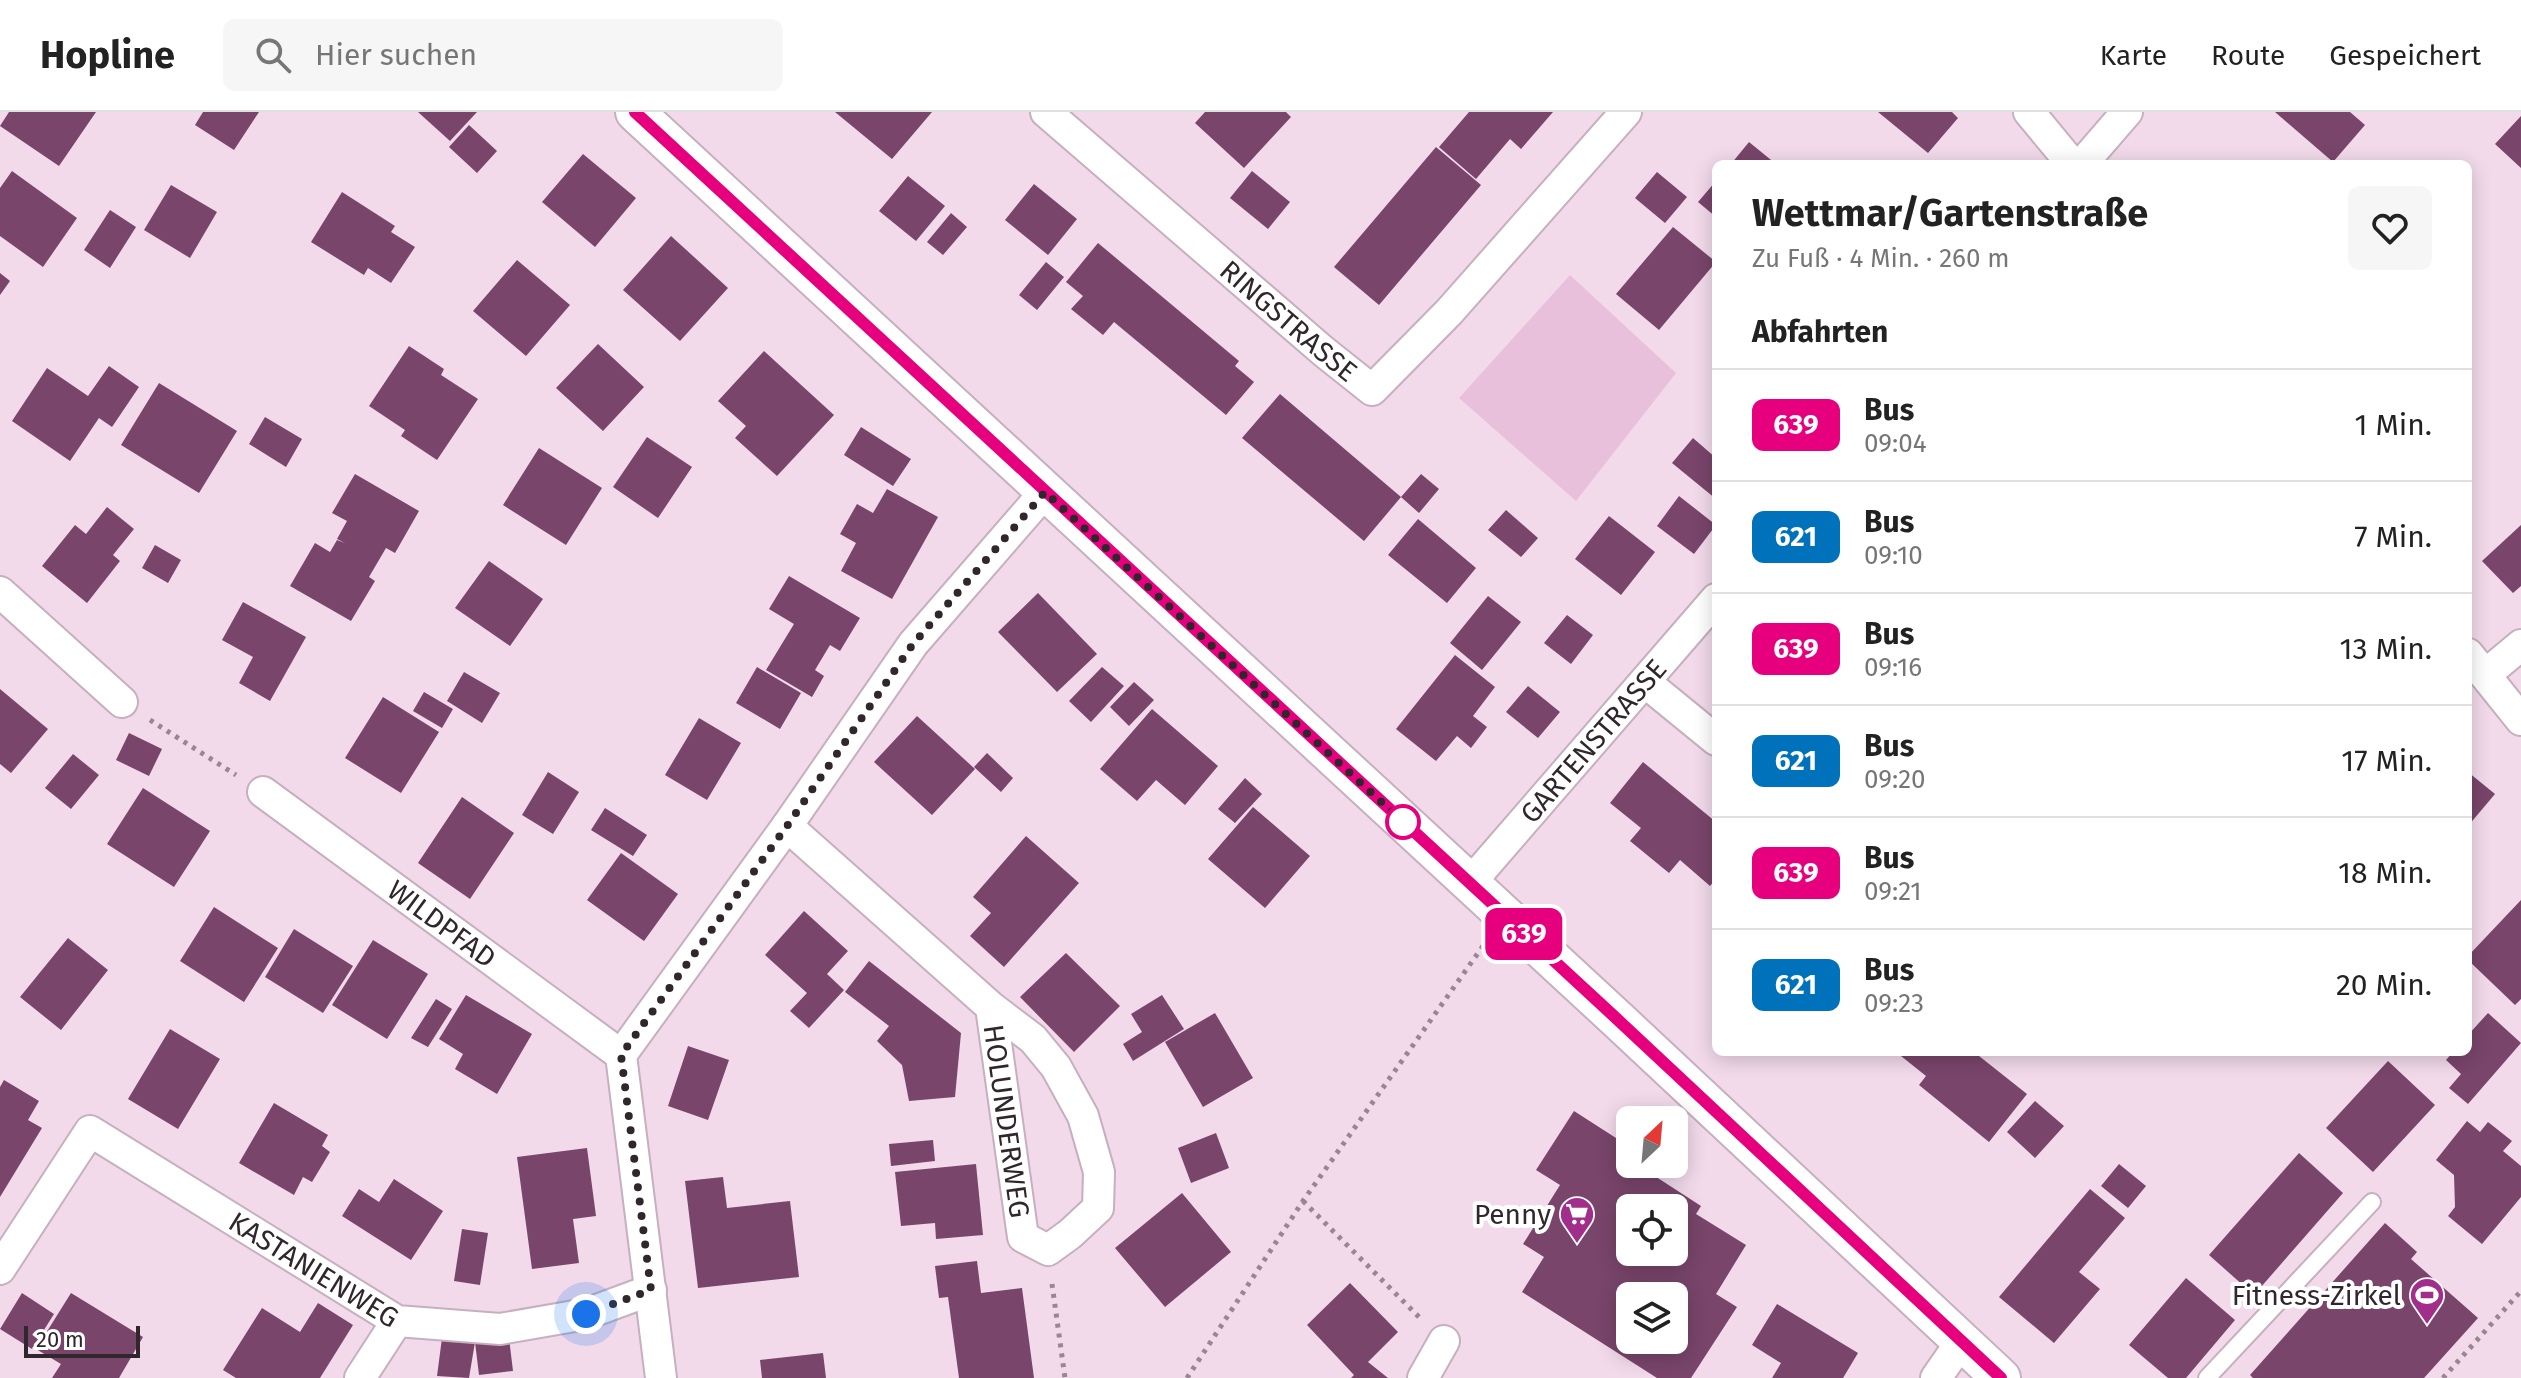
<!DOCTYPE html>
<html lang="de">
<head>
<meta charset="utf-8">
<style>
  body { margin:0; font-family:"Fira Sans",sans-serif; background:#f6f6f6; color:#222; height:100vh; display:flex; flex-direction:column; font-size:30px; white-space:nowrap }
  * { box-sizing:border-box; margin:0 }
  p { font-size:26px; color:#767676 }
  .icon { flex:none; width:44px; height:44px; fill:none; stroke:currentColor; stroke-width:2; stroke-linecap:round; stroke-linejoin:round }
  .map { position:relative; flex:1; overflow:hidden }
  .side { position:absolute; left:1712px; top:48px; width:760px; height:896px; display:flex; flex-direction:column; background:#fff; border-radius:12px; box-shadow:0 4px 20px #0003 }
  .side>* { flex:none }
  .badge { padding:0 16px; border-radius:12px; font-size:28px; line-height:52px }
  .needle { width:52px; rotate:26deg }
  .fabs { position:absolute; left:1616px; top:994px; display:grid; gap:16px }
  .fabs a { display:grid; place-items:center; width:72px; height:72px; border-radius:12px; background:#fff; box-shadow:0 4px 20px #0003; font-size:40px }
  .scale { position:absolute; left:24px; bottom:20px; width:116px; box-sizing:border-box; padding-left:8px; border:4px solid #30272d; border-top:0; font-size:22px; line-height:28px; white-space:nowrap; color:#30272d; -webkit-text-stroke:6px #fff; paint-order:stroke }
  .you { position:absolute; width:40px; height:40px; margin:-20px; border:6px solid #fff; border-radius:50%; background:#1a73e8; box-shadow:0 0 0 12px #1a73e833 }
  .map>.badge { position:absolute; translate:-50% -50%; box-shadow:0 0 0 4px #fff }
  h2 { padding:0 40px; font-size:30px; line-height:72px }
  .round { display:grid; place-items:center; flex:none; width:84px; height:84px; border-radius:12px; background:#f6f6f6 }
  .overview { display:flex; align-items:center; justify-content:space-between; height:136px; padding:0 40px }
  h1 { font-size:38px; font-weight:700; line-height:60px }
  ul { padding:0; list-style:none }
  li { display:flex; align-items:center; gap:24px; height:112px; padding:0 40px; border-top:2px solid #e0e0e0 }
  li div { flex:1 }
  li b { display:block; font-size:30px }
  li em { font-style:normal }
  li .badge { min-width:88px; font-weight:700; text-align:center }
  header { display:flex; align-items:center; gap:48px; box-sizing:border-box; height:112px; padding:0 40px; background:#fff; border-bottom:2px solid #e0e0e0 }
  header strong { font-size:38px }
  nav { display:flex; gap:44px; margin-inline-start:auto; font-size:28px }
  .search { width:560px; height:72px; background:#f6f6f6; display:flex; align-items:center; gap:20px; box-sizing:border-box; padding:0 28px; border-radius:12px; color:#767676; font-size:30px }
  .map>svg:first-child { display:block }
  .green { fill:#e9c0dc }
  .building { fill:#79456b; fill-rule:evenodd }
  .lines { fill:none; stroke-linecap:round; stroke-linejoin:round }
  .service-casing { stroke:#c6afbf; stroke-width:20 }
  .minor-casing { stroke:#c6afbf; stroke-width:34 }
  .tertiary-casing { stroke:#c6afbf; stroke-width:42 }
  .path { stroke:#988793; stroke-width:5; stroke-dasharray:4 6; stroke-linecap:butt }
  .service { stroke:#fff; stroke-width:16 }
  .minor { stroke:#fff; stroke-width:30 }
  .tertiary { stroke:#fff; stroke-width:38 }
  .line-casing { stroke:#fff; stroke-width:18 }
  .line { stroke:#e6007e; stroke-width:12 }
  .walk { stroke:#30272d; stroke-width:8; stroke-dasharray:0 14.4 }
  .stop-dot { fill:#fff; stroke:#e6007e; stroke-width:4 }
  .labels { text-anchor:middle; stroke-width:8; stroke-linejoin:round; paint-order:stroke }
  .street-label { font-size:28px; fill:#30272d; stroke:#fff }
  .poi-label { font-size:28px; fill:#30272d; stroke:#fff; text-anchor:end }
</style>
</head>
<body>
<header>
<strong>Hopline</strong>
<div class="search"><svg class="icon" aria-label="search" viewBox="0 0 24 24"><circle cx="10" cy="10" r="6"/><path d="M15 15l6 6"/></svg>Hier suchen</div>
<nav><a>Karte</a><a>Route</a><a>Gespeichert</a></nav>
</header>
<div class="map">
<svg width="2521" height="1266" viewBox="0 0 2521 1266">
  <rect width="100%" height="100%" fill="#f2daeb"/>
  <path class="green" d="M 1570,163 L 1676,261 L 1576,389 L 1459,286 Z"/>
  <path class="building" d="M 9,0 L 96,0 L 59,54 L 0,14 Z
    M 203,0 L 259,0 L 234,38 L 195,13 Z
    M 418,0 L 477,0 L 450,29 Z
    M 835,0 L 932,0 L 892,47 Z
    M 1205,0 L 1286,0 L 1291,5 L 1244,56 L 1195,11 Z
    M 1469,0 L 1553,0 L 1521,37 L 1510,27 L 1476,67 L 1439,35 Z
    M 1878,0 L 1952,0 L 1958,6 L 1928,41 Z
    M 2275,0 L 2350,0 L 2365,13 L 2333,50 Z
    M 2521,4 L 2521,56 L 2495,32 Z
    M 469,13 L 497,39 L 477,61 L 449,35 Z
    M 1749,30 L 1776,52 L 1731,52 Z
    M 1436,35 L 1481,73 L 1379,193 L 1334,155 Z
    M 583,42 L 636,86 L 595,135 L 542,90 Z
    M 12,59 L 77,106 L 43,155 L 0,124 L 0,76 Z
    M 1252,59 L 1290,90 L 1268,117 L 1230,86 Z
    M 1657,60 L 1687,85 L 1665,111 L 1635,86 Z
    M 908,64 L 945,94 L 916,129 L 879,99 Z
    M 1716,69 L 1716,105 L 1698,90 Z
    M 1034,72 L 1077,107 L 1048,143 L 1005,108 Z
    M 171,73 L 217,100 L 190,146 L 144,118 Z
    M 342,80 L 395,114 L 391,120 L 415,135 L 391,171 L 368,156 L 364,163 L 311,130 Z
    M 110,98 L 136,115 L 110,156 L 84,138 Z
    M 951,101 L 967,115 L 943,143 L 927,130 Z
    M 1673,115 L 1716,150 L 1659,218 L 1616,182 Z
    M 671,124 L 728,176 L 680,229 L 623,178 Z
    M 1098,131 L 1239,249 L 1235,254 L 1254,270 L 1226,303 L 1114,210 L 1103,223 L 1071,197 L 1083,184 L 1066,170 Z
    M 517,148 L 570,193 L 526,244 L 473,199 Z
    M 1046,150 L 1064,165 L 1037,198 L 1019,183 Z
    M 0,161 L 10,169 L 0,183 Z
    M 598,232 L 644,275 L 603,319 L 556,276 Z
    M 409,234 L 444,257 L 441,263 L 478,287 L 437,348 L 401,324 L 405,318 L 369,294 Z
    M 764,239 L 834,303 L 777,364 L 735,326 L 746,314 L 718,289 Z
    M 109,254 L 139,275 L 112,315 L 99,306 L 70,349 L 12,309 L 47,256 L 88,284 Z
    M 159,271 L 237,319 L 199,381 L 121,333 Z
    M 1280,282 L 1401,385 L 1421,362 L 1439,377 L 1419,401 L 1401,385 L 1364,429 L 1242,326 Z
    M 265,305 L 302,327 L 286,355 L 249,332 Z
    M 861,315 L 911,347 L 893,374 L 844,343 Z
    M 647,325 L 692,355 L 658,406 L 613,375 Z
    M 1693,326 L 1716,346 L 1716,387 L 1672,351 Z
    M 539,336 L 602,376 L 566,433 L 503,393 Z
    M 355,362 L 419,399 L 395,441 L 386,436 L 369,465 L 375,469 L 351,509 L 290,474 L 315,431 L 330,440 L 337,428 L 345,431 L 337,427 L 347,409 L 332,401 Z
    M 887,377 L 938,405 L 892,487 L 841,459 L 856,431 L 840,422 L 857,392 L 873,401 Z
    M 1679,384 L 1716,413 L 1694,442 L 1657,414 Z
    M 107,395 L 134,417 L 113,443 L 120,449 L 87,491 L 42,454 L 75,413 L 86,422 Z
    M 1506,398 L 1538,426 L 1521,445 L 1488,418 Z
    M 1609,404 L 1655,440 L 1621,483 L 1575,447 Z
    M 1418,407 L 1476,456 L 1447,491 L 1388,443 Z
    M 2521,413 L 2521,474 L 2513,481 L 2482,449 Z
    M 155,433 L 181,448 L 168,471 L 142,456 Z
    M 489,449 L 543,487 L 510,534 L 455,496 Z
    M 789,464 L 860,506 L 840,539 L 830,533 L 815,558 L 824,564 L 812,585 L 766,558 L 794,512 L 769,497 Z
    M 1038,481 L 1097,542 L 1057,580 L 998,520 Z
    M 1488,484 L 1521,510 L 1482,558 L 1450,531 Z
    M 243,490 L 306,525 L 270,589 L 239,571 L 253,545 L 222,528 Z
    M 1567,503 L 1593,523 L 1571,552 L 1544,531 Z
    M 1455,543 L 1495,575 L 1473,604 L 1487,615 L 1471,636 L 1457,624 L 1436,649 L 1396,617 Z
    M 757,555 L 801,581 L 780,617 L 736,591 Z
    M 1102,555 L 1124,574 L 1091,610 L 1069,589 Z
    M 464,560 L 500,581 L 482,611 L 447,589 Z
    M 1134,570 L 1154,588 L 1129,614 L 1110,595 Z
    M 1528,574 L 1560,600 L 1538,626 L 1506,600 Z
    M 0,577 L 48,617 L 11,661 L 0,652 Z
    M 424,580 L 453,597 L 442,616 L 413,599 Z
    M 383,585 L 439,620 L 401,681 L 345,646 Z
    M 1152,597 L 1218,654 L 1185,693 L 1156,668 L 1137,689 L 1100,657 Z
    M 917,604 L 975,657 L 932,703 L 874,650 Z
    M 699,606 L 741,631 L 707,688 L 665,663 Z
    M 129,621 L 162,637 L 149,664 L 116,648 Z
    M 987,641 L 1013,666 L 1001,680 L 974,655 Z
    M 73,642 L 99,663 L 71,697 L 45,676 Z
    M 1643,650 L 1716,710 L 1716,767 L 1710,774 L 1680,748 L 1669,761 L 1630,729 L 1641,716 L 1610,691 Z
    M 548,660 L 579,680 L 553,722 L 522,703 Z
    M 2468,660 L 2495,682 L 2468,714 Z
    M 1245,666 L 1262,682 L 1235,711 L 1218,697 Z
    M 143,676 L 210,719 L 174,775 L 107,732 Z
    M 462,685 L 514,721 L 470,787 L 418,751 Z
    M 1253,695 L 1310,744 L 1265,796 L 1208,747 Z
    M 605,696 L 647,723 L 633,744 L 591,718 Z
    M 1026,724 L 1079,771 L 1004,855 L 970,824 L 991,801 L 973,785 Z
    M 621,741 L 678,782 L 644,829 L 587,788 Z
    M 2521,788 L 2521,887 L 2515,893 L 2468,848 L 2468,844 Z
    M 214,795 L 278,836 L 244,890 L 180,849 Z
    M 804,799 L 848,839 L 827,862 L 844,878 L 809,916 L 790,899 L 807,881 L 765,843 Z
    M 294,817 L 353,854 L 323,901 L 265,865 Z
    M 68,826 L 108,858 L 61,918 L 20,885 Z
    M 373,828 L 428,862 L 387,927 L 332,893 Z
    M 1066,841 L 1120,894 L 1074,940 L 1020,885 Z
    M 869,849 L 961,921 L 955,985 L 909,989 L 902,953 L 877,929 L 889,914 L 845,880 Z
    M 466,883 L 532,922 L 497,982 L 455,957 L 463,942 L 439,927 Z
    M 1162,883 L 1184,917 L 1133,949 L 1123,932 L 1142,920 L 1131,902 Z
    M 436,887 L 452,897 L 428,935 L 411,926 Z
    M 1215,901 L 1253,966 L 1203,995 L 1165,930 Z
    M 2488,901 L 2521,931 L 2468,992 L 2449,976 L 2461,962 L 2446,948 L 2453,940 L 2468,940 L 2468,923 Z
    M 170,917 L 220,947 L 178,1017 L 128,987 Z
    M 688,934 L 729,948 L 708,1008 L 668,994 Z
    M 1904,940 L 1974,940 L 2027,982 L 1989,1030 L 1919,973 L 1926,964 L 1901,944 Z
    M 2388,949 L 2435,993 L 2373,1060 L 2326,1016 Z
    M 4,968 L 39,989 L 28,1008 L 42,1016 L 0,1085 L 0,975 Z
    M 2035,989 L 2064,1014 L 2035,1046 L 2007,1020 Z
    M 274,991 L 328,1023 L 322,1034 L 330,1040 L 312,1070 L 303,1065 L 294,1083 L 239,1051 Z
    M 1574,999 L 1630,1035 L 1630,1052 L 1651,1052 L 1647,1059 L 1701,1094 L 1696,1102 L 1746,1133 L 1716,1182 L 1737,1195 L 1691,1266 L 1657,1266 L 1522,1180 L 1544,1145 L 1523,1132 L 1560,1073 L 1536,1058 ZM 1630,1096 L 1674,1096 L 1674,1140 L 1630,1140 ZM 1630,1184 L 1674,1184 L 1674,1228 L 1630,1228 Z
    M 2467,1009 L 2480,1020 L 2488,1010 L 2512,1029 L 2503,1039 L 2521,1054 L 2521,1085 L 2482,1132 L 2448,1104 L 2455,1095 L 2454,1063 L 2436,1048 Z
    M 1216,1021 L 1229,1056 L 1191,1071 L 1178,1036 Z
    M 933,1028 L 935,1049 L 891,1054 L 889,1032 Z
    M 587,1036 L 596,1104 L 573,1107 L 579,1151 L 532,1157 L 517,1045 Z
    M 2299,1041 L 2343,1081 L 2254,1183 L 2209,1143 Z
    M 976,1052 L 983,1123 L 936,1127 L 935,1111 L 901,1114 L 895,1060 Z
    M 2119,1052 L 2146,1074 L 2128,1096 L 2101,1074 Z
    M 723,1065 L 727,1096 L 790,1089 L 799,1165 L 698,1176 L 685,1069 Z
    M 394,1067 L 443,1099 L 411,1148 L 342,1104 L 359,1077 L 379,1090 Z
    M 2090,1077 L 2125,1106 L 2079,1160 L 2100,1177 L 2054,1231 L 1999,1185 Z
    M 1182,1081 L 1231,1140 L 1165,1195 L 1115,1136 Z
    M 2385,1111 L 2417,1140 L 2411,1147 L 2478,1206 L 2424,1266 L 2253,1266 L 2250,1263 Z
    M 462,1117 L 488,1121 L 480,1173 L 454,1169 Z
    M 977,1149 L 981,1181 L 1022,1176 L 1034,1266 L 959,1266 L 948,1185 L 939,1186 L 935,1154 Z
    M 2186,1166 L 2235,1208 L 2186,1266 L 2168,1266 L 2129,1233 Z
    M 1350,1171 L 1398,1220 L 1368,1250 L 1388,1266 L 1351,1266 L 1354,1263 L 1307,1213 Z
    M 22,1181 L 54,1202 L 32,1237 L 0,1217 Z
    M 71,1181 L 143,1225 L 119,1266 L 52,1266 L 61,1252 L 36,1237 Z
    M 318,1191 L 353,1213 L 320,1266 L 236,1266 L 223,1258 L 262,1196 L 300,1220 Z
    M 1777,1192 L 1858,1241 L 1843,1266 L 1772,1266 L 1781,1251 L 1752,1233 Z
    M 442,1226 L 475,1230 L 469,1266 L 437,1264 Z
    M 509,1226 L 513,1259 L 479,1263 L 475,1230 Z
    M 823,1241 L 826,1266 L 762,1266 L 760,1248 Z"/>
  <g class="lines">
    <g class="service-casing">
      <path id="service" d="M 2207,1266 L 2372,1090"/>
    </g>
    <g class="minor-casing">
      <g id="minor">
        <path id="s1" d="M 1046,0 L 1323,239 L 1372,278 L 1449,200 L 1626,0"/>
        <path d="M 2029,0 L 2072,52"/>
        <path d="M 2082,52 L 2127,0"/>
        <path d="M 0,480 L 122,590"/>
        <path d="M 2468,542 L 2521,608"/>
        <path d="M 2485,563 L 2521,533"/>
        <path d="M 1645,570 L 1716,628"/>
        <path id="s2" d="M 263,680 L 621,943"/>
        <path id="s3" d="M 787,714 L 991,895 L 1023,1125 L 1048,1138 L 1070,1122 L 1098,1096 L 1099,1060 L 1083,1004 L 1056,955 L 1033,927 L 991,895"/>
        <path id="s4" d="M 1470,771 L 1716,487"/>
        <path id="s5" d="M 0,1157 L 90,1019 L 397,1209 L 500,1217 L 586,1202 L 651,1178"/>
        <path d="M 360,1266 L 397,1209"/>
        <path d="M 661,1266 L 621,943 L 787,714 L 913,532 L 1045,380"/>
        <path d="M 1423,1266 L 1444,1229"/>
        <path d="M 1936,1266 L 1961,1230"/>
      </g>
    </g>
    <g class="tertiary-casing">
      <path id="tertiary" d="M 635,0 L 1617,907 L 2001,1266"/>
    </g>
    <path class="path" d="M 150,608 L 236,663
      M 1303,1089 L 1420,1206
      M 1052,1172 L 1065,1266
      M 1187,1266 L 1303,1089 L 1483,834
      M 2443,1266 L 2521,1179"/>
    <use href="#service" class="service"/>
    <use href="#minor" class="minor"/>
    <use href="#tertiary" class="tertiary"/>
  </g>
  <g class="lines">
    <g class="line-casing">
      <path id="line" d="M 635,0 L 1617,907 L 2001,1266"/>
    </g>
    <use href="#line" class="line"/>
    <path class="walk" d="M 586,1202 L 651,1178 L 621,943 L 787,714 L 913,532 L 1045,380 L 1403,710"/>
  </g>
  <defs>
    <g id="supermarket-pin" transform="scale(1.8)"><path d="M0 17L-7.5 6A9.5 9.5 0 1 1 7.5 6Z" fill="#a12e8a" stroke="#fff"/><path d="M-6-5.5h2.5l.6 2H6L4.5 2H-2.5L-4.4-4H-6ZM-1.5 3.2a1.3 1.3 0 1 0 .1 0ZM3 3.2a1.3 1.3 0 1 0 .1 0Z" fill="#fff"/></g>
    <g id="stadium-pin" transform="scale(1.8)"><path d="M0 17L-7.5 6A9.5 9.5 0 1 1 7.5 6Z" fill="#a12e8a" stroke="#fff"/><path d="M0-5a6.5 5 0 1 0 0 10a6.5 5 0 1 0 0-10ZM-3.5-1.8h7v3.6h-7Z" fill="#fff"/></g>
  </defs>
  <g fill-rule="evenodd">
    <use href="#supermarket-pin" x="1577" y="1102"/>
    <use href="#stadium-pin" x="2427" y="1183"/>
  </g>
  <circle class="stop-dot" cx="1403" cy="710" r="16"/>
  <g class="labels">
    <g class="street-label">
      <text dy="10" stroke="none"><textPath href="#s1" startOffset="320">RINGSTRASSE</textPath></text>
      <text dy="10" stroke="none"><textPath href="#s4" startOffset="188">GARTENSTRASSE</textPath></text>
      <text dy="10" stroke="none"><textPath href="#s2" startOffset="222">WILDPFAD</textPath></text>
      <text dy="10" stroke="none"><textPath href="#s3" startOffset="388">HOLUNDERWEG</textPath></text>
      <text dy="10" stroke="none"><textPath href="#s5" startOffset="428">KASTANIENWEG</textPath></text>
    </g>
    <g class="poi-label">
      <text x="1551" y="1112">Penny</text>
      <text x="2401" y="1193">Fitness-Zirkel</text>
    </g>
  </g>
</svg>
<div class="fabs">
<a><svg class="needle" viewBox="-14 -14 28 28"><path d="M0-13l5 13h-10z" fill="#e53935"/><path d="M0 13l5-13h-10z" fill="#767676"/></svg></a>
<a><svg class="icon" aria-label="locate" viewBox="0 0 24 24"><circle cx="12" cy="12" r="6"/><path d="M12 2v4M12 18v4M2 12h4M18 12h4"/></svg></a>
<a><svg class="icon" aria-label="layers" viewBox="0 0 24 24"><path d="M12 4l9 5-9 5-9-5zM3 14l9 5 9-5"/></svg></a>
</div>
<div class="scale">20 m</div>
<div class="you" style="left:586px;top:1202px"></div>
<b class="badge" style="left:1524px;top:822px;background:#e6007e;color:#fff">639</b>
<section class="side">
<div class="overview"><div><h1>Wettmar/Gartenstraße</h1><p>Zu Fuß · 4 Min. · 260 m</p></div><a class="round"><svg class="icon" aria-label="heart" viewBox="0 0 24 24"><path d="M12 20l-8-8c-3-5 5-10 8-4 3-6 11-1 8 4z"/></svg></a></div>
<h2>Abfahrten</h2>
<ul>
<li><span class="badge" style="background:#e6007e;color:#fff">639</span><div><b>Bus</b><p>09:04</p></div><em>1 Min.</em></li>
<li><span class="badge" style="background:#0072bc;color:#fff">621</span><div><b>Bus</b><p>09:10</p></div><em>7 Min.</em></li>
<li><span class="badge" style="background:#e6007e;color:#fff">639</span><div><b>Bus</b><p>09:16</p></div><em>13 Min.</em></li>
<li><span class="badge" style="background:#0072bc;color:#fff">621</span><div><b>Bus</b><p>09:20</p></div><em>17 Min.</em></li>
<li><span class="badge" style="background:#e6007e;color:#fff">639</span><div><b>Bus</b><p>09:21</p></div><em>18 Min.</em></li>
<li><span class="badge" style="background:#0072bc;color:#fff">621</span><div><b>Bus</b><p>09:23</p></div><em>20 Min.</em></li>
</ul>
</section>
</div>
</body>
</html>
